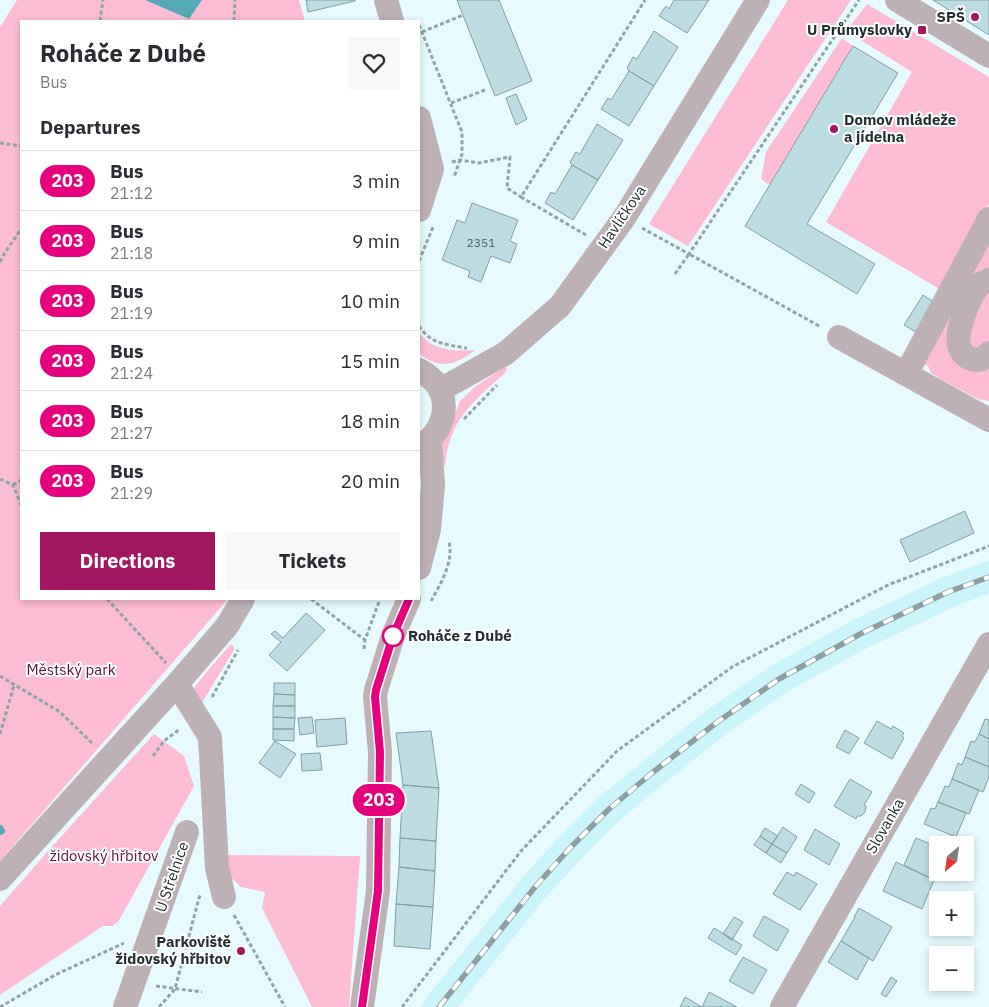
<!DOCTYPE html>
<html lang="en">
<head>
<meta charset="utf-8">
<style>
  body { margin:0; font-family:"IBM Plex Sans",sans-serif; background:#f7f7f7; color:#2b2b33; height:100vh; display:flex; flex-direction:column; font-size:19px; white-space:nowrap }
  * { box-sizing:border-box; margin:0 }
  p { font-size:16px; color:#7c7c81 }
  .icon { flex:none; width:28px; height:28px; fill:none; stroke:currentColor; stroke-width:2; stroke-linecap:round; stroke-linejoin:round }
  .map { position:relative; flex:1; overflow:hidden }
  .panel { position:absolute; left:20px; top:20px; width:400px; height:580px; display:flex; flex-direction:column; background:#fff; border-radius:0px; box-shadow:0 2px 8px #0003 }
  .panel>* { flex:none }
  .badge { padding:0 10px; border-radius:16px; font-size:18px; line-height:32px }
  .needle { width:32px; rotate:209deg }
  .tools { position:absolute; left:929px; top:836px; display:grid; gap:10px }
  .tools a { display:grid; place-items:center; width:45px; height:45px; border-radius:0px; background:#fff; box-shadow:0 2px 8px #0003; font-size:25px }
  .map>.badge { position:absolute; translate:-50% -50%; box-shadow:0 0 0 2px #fff }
  h2 { padding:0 20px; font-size:19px; line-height:45px }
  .round { display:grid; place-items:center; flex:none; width:52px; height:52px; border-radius:0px; background:#f7f7f7 }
  .summary { display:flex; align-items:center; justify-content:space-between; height:85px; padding:0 20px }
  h1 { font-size:24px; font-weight:700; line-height:38px }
  .cta { display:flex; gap:10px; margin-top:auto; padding:10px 20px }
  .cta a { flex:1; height:58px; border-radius:0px; background:#a21761; color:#fff; font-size:20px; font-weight:700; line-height:58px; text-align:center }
  .cta a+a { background:#f7f7f7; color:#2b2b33 }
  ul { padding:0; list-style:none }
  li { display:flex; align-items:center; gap:15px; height:60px; padding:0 20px; border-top:1px solid #e1e1e2 }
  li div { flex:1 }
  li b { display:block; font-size:19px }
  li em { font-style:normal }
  li .badge { min-width:55px; font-weight:700; text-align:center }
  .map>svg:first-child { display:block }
  .built { fill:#c9f5fb }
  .green { fill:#fcbcd4 }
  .water { fill:#53a9b5 }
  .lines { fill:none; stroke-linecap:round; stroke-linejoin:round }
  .stream { stroke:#53a9b5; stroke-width:6 }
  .building { fill:#bcdce1; stroke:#809fa4 }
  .path { stroke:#92a3a6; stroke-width:3; stroke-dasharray:4 2.5; stroke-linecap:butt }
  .minor { stroke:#beb1b5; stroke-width:24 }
  .rail-casing { stroke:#8e9fa2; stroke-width:5.5 }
  .rail { stroke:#fff; stroke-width:4; stroke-dasharray:11; stroke-linecap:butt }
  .line-casing { stroke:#fff; stroke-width:11 }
  .line { stroke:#e6007e; stroke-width:8 }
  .poi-dot { fill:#a21761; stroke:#fff; stroke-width:2 }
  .stop-dot { fill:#fff; stroke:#e6007e; stroke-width:2.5 }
  .labels { text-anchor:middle; stroke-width:4; stroke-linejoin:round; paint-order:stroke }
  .number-label { font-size:12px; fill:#485a5d }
  .poi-label { font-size:15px; font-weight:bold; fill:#222f31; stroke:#fff; text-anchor:end }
  .street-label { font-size:15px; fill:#222f31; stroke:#fff }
  .stop-label { font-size:15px; font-weight:bold; fill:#222f31; stroke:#fff; text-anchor:start }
  .park-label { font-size:15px; fill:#5d1037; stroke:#fff }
</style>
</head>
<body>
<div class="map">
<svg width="989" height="1007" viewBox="0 0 989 1007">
  <rect width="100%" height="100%" fill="#e7fbfe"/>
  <path class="built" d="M 989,560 L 989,593 L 954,607 L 869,647 L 787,692 L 725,735 L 662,785 L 620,820 L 581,859 L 546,897 L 458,1007 L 420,1007 L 430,993 L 523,877 L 559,837 L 599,797 L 707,710 L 771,666 L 855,619 L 942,578 Z"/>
  <path class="green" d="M 17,0 L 145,0 L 189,19 L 202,0 L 299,0 L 305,21 L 21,21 L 21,599 L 228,599 L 0,861 L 0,27 Z
    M 788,0 L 851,0 L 688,246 L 649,224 Z
    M 867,4 L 989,77 L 989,204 L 943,291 L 826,222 L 912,72 L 846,31 Z
    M 842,38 L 853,46 L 770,185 L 761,179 L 766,152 Z
    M 989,241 L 989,401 L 978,399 L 944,381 L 931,373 L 928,366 L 924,364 Z
    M 419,332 C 432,351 454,351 475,350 C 456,366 438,370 419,353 Z
    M 506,366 L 507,370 L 504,374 C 472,402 448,422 445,467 L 441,458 L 440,449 L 443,438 L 449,429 L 460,401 L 475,387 Z
    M 231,644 L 234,647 L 234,650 L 200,706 L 194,694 L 194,688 L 209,669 Z
    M 154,734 L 184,756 L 194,786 L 118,922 L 112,926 L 103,926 L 0,995 L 0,906 L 48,851 Z
    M 226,855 L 360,856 L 349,1007 L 312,1007 L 262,908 L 265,892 L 241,887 L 227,874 Z"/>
  <path class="water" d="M 145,0 L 202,0 L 189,19 Z"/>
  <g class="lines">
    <path class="stream" d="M 0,828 L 2,831 L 0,832"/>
  </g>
  <path class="building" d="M 306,0 L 355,0 L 355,1 L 308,12 Z
    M 457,0 L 499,0 L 532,81 L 495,96 Z
    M 674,0 L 709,0 L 687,33 L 659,16 L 666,6 L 669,9 Z
    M 933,0 L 989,0 L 989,35 Z
    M 654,31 L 678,47 L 654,86 L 629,71 L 627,68 L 633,57 L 637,59 Z
    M 853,46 L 898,73 L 807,224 L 875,264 L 857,294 L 745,226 Z
    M 629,71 L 654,86 L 629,126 L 601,109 L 608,98 L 611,100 Z
    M 516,94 L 527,119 L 516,125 L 506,98 Z
    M 597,124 L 623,140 L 598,180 L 572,165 L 570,162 L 576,152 L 580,154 Z
    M 572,165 L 598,180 L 573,220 L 545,203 L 551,192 L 555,194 Z
    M 472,203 L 518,220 L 510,241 L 517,244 L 510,263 L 491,256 L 481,282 L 468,277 L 470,271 L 442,260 L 457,220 L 465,223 Z
    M 923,295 L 937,304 L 921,335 L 904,325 Z
    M 965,511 L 974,533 L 910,562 L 900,540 Z
    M 306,613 L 325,630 L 287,671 L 269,655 L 281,642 L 271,634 L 275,631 L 283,638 Z
    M 274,683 L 295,683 L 295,695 L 274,694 Z
    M 274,694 L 295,695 L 295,706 L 273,706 Z
    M 273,706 L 295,706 L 295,718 L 273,717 Z
    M 273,717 L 295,718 L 294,729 L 273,729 Z
    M 312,717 L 314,733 L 300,735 L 298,718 Z
    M 345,718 L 347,744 L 317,747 L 315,720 Z
    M 985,719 L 989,720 L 989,739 L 979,734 Z
    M 877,721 L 891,729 L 893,726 L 904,733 L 902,736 L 904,738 L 892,759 L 864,743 Z
    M 273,729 L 294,729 L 294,741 L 273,740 Z
    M 845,730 L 859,738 L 849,754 L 836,747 Z
    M 431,731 L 439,788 L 403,785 L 396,733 Z
    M 979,734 L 989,739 L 989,767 L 965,757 L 971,741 L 975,742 Z
    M 275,741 L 296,754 L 280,778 L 259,763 Z
    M 320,753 L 322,770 L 302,771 L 301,754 Z
    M 965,757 L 989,767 L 989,777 L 983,792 L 952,779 L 958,763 L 962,765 Z
    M 850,779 L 872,792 L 864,805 L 866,806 L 865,812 L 861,816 L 857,816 L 856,819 L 834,806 Z
    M 952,779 L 979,790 L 969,814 L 938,802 L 945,786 L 949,787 Z
    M 801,784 L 815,793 L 809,803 L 795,794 Z
    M 403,785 L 439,788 L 436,841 L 400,838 Z
    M 938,802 L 966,813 L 956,837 L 924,824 L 931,808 L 935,809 Z
    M 783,827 L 797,837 L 787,853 L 772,844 Z
    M 765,828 L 778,836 L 772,844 L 760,836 Z
    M 815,829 L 840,844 L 829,865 L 804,850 Z
    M 760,836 L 772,844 L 766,853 L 754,845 Z
    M 400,838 L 436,841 L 435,871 L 399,867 Z
    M 916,838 L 933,845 L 929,853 L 938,857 L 938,872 L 934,880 L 904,865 Z
    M 772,844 L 787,853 L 781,863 L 766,853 Z
    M 896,862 L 934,880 L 922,909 L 883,891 Z
    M 399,867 L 435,871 L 433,907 L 396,904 Z
    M 787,872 L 794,876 L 796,872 L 817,884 L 800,910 L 773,894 Z
    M 965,901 L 973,907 L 965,920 Z
    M 396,904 L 433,907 L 430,949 L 394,946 Z
    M 859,908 L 892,927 L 873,961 L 841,941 L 855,917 L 854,917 Z
    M 764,916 L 789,930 L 777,951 L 753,936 Z
    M 734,917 L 743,922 L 732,940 L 723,934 Z
    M 714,928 L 742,945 L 736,955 L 708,938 Z
    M 841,941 L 869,958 L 857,980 L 828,962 Z
    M 743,957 L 767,970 L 753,994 L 729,981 Z
    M 891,977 L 897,981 L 886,997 L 881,994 Z
    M 709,992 L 737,1007 L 680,1007 L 685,997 L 702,1007 Z"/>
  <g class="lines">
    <path class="path" d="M 100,21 L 103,0
      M 234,21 L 235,0
      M 419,25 L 462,132 L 462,154 L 454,177
      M 422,32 L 463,15
      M 451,103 L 485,90
      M 0,143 L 21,146
      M 452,162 L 460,160 L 479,163 L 510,157 L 507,188 L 521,197
      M 642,228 L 689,254 L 859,0
      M 586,235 L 521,197 L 645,0
      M 419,261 L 433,227
      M 0,262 L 6,251 L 21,229
      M 675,274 L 689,254 L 821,327
      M 419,326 C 431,344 445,344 465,348 L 467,348
      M 464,419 L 497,385
      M 0,479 L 13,485 L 21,505
      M 13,485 L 21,480
      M 107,599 L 166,663
      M 311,599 L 365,640
      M 431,601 C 440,585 454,562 449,542
      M 364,649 L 365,640 L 380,599
      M 0,676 L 60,712 L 94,745
      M 212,697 L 238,650
      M 0,734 L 14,685
      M 153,756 L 164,741 L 180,729
      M 234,915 L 285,1007
      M 156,986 L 202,992
      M 0,1007 L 55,975 L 124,943
      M 159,1007 L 175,989 L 199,898 L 201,894
      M 402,1007 L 521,851 L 617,751 L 732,667 L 888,585 L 989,546"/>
    <path class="minor" d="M 386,0 L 392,21
      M 897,0 L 989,56
      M 419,118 L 432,169 L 419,210
      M 989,280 C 985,282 981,283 979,285 C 970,295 955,332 959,345 C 962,359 980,366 989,353
      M 839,337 L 989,420
      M 419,370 C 425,373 430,377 435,382 C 452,403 443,435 419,446
      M 906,374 L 989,219
      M 440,390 L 506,353 L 560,306 L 624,218 L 758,0
      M 419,568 L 429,530 L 433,485 L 430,439
      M 177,684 L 210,737 L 217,868 L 224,897
      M 0,879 L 177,684 L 227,626 L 243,599
      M 125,1007 L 187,832
      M 362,1007 L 378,891 L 380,752 L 375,697 L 376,690 L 393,636 L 409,599
      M 782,1007 L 989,644"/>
    <g class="rail-casing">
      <path id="rail" d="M 439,1007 L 535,887 L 570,848 L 609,809 L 652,773 L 716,723 L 779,679 L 862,633 L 948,592 L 989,577"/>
    </g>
    <use href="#rail" class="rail"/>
  </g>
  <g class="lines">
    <g class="line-casing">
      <path id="line" d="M 362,1007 L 378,891 L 380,752 L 375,697 L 376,690 L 393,636 L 409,599"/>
    </g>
    <use href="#line" class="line"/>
  </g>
  <g class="poi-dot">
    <circle cx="975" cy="17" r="5"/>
    <rect x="917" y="25" width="10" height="10" rx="2.5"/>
    <circle cx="834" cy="129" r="5"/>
    <circle cx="241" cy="951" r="5"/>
  </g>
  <circle class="stop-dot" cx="393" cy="636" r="10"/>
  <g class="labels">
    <g class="number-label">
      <text x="481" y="247">2351</text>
    </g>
    <g class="poi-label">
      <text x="965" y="22">SPŠ</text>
      <text x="912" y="35">U Průmyslovky</text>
      <text x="844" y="125" text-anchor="start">Domov mládeže<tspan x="844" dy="17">a jídelna</tspan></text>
      <text x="231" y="947">Parkoviště<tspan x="231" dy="17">židovský hřbitov</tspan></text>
    </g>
    <g class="street-label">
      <text transform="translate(622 217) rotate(-56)" y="5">Havlíčkova</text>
      <text transform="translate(885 826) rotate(-60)" y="5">Slovanka</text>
      <text transform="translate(172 877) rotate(-71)" y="5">U Střelnice</text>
    </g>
    <g class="stop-label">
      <text x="408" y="641">Roháče z Dubé</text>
    </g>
    <g class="park-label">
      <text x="71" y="675">Městský park</text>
      <text x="104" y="861">židovský hřbitov</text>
    </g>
  </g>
</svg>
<div class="tools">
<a><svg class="needle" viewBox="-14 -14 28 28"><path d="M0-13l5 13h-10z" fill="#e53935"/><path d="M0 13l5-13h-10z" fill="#7c7c81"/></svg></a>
<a>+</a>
<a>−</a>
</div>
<b class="badge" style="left:379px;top:800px;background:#e6007e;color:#fff">203</b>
<section class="panel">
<div class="summary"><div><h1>Roháče z Dubé</h1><p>Bus</p></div><a class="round"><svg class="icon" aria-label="heart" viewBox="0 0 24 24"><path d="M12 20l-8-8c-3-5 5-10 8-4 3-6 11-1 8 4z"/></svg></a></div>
<h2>Departures</h2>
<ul>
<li><span class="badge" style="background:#e6007e;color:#fff">203</span><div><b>Bus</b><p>21:12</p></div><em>3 min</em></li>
<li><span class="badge" style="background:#e6007e;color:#fff">203</span><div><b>Bus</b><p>21:18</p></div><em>9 min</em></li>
<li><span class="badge" style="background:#e6007e;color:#fff">203</span><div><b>Bus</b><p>21:19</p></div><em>10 min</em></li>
<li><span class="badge" style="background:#e6007e;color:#fff">203</span><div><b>Bus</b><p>21:24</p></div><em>15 min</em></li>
<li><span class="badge" style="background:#e6007e;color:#fff">203</span><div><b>Bus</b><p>21:27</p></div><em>18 min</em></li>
<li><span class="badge" style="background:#e6007e;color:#fff">203</span><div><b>Bus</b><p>21:29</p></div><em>20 min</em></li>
</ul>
<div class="cta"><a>Directions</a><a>Tickets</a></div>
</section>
</div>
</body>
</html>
